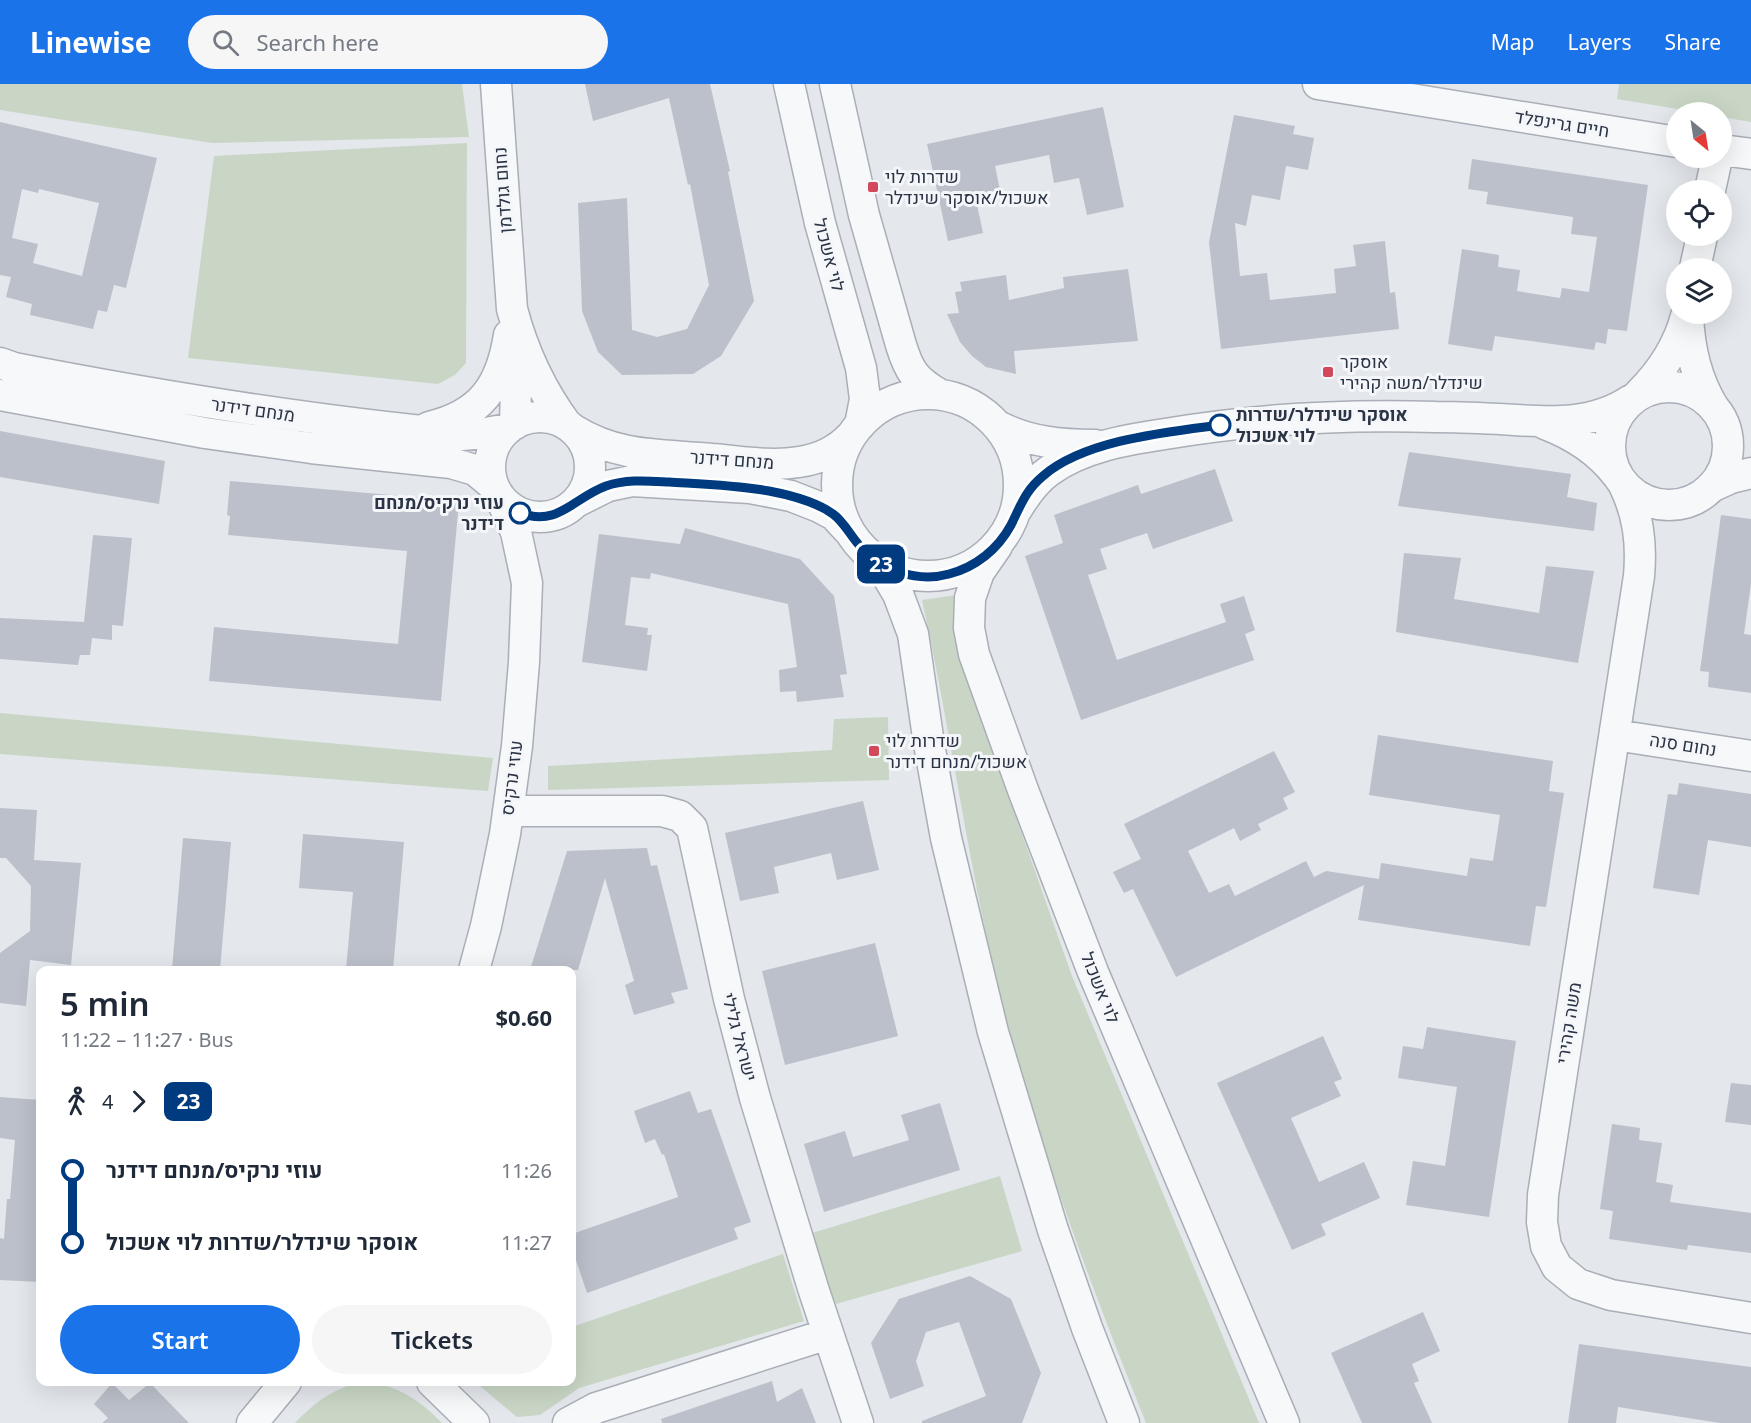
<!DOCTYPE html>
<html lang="en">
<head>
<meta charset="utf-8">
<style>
  body { margin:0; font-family:"Noto Sans",Heebo,sans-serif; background:#f6f6f7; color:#1f2937; height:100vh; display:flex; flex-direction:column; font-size:22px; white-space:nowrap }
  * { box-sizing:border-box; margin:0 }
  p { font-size:20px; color:#747a83 }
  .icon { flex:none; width:33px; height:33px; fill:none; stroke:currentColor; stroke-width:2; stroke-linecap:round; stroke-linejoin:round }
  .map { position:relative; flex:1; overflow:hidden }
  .sheet { position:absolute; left:36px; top:882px; width:540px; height:420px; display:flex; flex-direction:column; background:#fff; border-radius:12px; box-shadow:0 6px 24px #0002 }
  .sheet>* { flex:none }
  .badge { padding:0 12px; border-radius:9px; font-size:21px; line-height:39px }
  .needle { width:39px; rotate:150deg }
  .tools { position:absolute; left:1666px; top:18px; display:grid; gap:12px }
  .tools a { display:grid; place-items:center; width:66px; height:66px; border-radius:50%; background:#fff; box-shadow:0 6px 24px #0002; font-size:30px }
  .map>.badge { position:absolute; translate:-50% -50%; box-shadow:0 0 0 3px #fff }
  .legs { display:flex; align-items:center; gap:9px; height:66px; padding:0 24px; font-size:20px }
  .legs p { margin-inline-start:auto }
  .overview { display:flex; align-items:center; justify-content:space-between; height:102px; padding:0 24px }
  h1 { font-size:33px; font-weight:600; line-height:45px }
  .action { display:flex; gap:12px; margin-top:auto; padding:12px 24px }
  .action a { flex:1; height:69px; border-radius:36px; background:#1a73e8; color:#fff; font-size:24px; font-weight:600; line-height:69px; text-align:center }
  .action a+a { background:#f6f6f7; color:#1f2937 }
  ul { padding:0 24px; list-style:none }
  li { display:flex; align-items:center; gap:21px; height:72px; font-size:22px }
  li i { display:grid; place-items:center; width:9px; height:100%; margin:0 8px; background:currentColor }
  li i::after { content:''; width:15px; height:15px; margin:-8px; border:4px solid; border-radius:50%; background:#fff }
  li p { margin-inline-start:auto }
  li:first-child i { background:linear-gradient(#0000 50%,currentColor 0) }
  li:last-child i { background:linear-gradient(currentColor 50%,#0000 0) }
  header { display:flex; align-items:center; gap:36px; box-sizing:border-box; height:84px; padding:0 30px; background:#1a73e8; color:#fff }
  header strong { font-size:28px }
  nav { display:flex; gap:33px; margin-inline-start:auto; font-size:21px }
  .search { width:420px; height:54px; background:#f6f6f7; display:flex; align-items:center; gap:15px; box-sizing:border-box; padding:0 21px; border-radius:33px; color:#747a83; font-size:22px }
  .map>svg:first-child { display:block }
  .green { fill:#c9d6c5 }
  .building { fill:#bbc0ca; fill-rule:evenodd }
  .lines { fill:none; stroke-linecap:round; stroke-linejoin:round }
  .minor-casing { stroke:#a9aeb7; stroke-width:33 }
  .minor { stroke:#f7f8fa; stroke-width:30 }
  .line-1-casing { stroke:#fff; stroke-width:14 }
  .line-1 { stroke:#003b80; stroke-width:9 }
  .poi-dot { fill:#d1495b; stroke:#f4f6f9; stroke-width:2 }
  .stop-1-dot { fill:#fff; stroke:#003b80; stroke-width:3 }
  .labels { text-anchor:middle; stroke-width:6; stroke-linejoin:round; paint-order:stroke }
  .street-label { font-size:18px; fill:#2b3445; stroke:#f4f6f9 }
  .poi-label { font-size:18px; fill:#2b3445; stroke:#f4f6f9; text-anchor:start }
  .stop-label { font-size:18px; font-weight:bold; fill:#2b3445; stroke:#f4f6f9; text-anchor:start }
</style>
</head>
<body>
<header>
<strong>Linewise</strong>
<div class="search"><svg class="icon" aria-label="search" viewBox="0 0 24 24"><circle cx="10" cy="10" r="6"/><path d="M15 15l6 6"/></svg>Search here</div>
<nav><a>Map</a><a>Layers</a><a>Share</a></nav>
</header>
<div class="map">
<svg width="1751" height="1339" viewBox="0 0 1751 1339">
  <rect width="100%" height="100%" fill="#e4e7ec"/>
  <path class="green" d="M 0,0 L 462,0 L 469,53 L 212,59 L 0,26 Z
    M 1619,0 L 1751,0 L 1751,38 L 1722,33 L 1722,28 L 1696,28 L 1617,15 Z
    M 467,59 L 466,279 L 455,291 L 438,300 L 188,274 L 214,72 Z
    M 957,511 L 953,540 L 964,586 L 1072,892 L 1259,1339 L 1146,1339 C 1093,1207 1043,1075 1007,937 C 970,799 953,656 922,516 Z
    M 0,629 L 493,674 L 488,707 L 0,670 Z
    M 888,633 L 889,696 L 548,706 L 548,682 L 832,666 L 834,635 Z
    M 1000,1092 L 1022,1167 L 836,1220 L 809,1150 Z
    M 783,1170 L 804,1237 L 579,1304 L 540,1331 L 517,1333 L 475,1298 L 572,1298 L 572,1243 Z
    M 366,1298 C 397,1301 420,1316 442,1339 L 295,1339 C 316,1317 336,1302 366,1298 Z"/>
  <path class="building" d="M 585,0 L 710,0 L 730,87 L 728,88 L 754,217 L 721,272 L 693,290 L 622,291 L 598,268 L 582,227 L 578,119 L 627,114 L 632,246 L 657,253 L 687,245 L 709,201 L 690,100 L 688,101 L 669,14 L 593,37 Z
    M 1103,23 L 1124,123 L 1087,131 L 1079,94 L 1054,99 L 1049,71 L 995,82 L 1001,111 L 976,116 L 983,149 L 948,157 L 927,60 Z
    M 1234,31 L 1295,42 L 1293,50 L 1314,54 L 1308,86 L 1286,82 L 1280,116 L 1252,111 L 1246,142 L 1235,139 L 1240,192 L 1267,189 L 1270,216 L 1336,209 L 1334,185 L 1356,182 L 1353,161 L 1385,157 L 1390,209 L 1395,208 L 1399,245 L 1221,265 L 1209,158 Z
    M 0,38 L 157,74 L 126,204 L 114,201 L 107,228 L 98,226 L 93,245 L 30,231 L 32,220 L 6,213 L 11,193 L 0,191 ZM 22,105 L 38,109 L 39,105 L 99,119 L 82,192 L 33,179 L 38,160 L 12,154 Z
    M 1472,75 L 1648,101 L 1627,247 L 1608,245 L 1606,260 L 1596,258 L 1594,266 L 1495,252 L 1492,267 L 1448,260 L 1462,165 L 1499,171 L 1498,183 L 1520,186 L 1517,207 L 1560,214 L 1562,204 L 1589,208 L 1597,153 L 1571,150 L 1573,133 L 1486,120 L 1488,108 L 1468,105 Z
    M 1128,185 L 1138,257 L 1014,267 L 1016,290 L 986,283 L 972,272 L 960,258 L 947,230 L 959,229 L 955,208 L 962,207 L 960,198 L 1006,191 L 1009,216 L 1064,204 L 1063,193 Z
    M 0,347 L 165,377 L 159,420 L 0,393 Z
    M 1409,368 L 1571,390 L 1567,413 L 1597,419 L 1594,447 L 1398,422 Z
    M 1215,385 L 1233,437 L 1153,465 L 1147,449 L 1100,465 L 1107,485 L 1088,491 L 1117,576 L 1226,538 L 1220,520 L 1244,512 L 1255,546 L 1245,550 L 1254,576 L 1081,636 L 1025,472 L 1063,459 L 1054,431 L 1138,401 L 1141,410 Z
    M 230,397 L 459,417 L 441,617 L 209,597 L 214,543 L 398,560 L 407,467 L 228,451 L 230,432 L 227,431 Z
    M 1721,431 L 1751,435 L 1751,500 L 1744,550 L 1751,551 L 1751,609 L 1708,603 L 1709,588 L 1700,587 Z
    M 685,444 L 800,475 L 834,512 L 847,590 L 840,591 L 844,613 L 797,618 L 796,607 L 780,608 L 779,586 L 797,583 L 788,520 L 651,489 L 650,495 L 631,493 L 625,541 L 648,544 L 647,551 L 652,551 L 647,587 L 582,578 L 599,450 L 680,460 Z
    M 93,451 L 132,454 L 123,542 L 112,541 L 112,556 L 92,554 L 90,571 L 80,571 L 78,581 L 0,575 L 0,534 L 84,538 Z
    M 1404,469 L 1461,474 L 1454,515 L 1539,529 L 1546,482 L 1594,487 L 1578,579 L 1396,548 Z
    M 1378,651 L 1553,677 L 1549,707 L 1564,709 L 1546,823 L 1536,822 L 1530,862 L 1358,836 L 1364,801 L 1176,893 L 1133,805 L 1124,809 L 1113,788 L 1141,775 L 1124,740 L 1274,667 L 1295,708 L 1283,714 L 1288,725 L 1258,740 L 1261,746 L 1240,757 L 1234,744 L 1188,767 L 1209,809 L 1229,800 L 1235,812 L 1306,777 L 1314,793 L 1326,787 L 1379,795 L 1381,779 L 1467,792 L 1470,774 L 1493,777 L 1500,731 L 1369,711 Z
    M 1679,699 L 1751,710 L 1751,763 L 1708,756 L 1699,811 L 1653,804 L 1668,710 L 1677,711 Z
    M 863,717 L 879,786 L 837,796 L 831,769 L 774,783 L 779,809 L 740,817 L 725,749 Z
    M 0,724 L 37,726 L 34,776 L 81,779 L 71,881 L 30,876 L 26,922 L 0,919 L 0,869 L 30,847 L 31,802 L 6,774 L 0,774 Z
    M 303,750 L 404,758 L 393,886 L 346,886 L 353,808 L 299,804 Z
    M 183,754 L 231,758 L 220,886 L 172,886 Z
    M 647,764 L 651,782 L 657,781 L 688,905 L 671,909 L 675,919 L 634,931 L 625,901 L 634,897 L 605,794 L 578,886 L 530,886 L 567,767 Z
    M 875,859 L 898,952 L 785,981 L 762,887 Z
    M 1427,943 L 1516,957 L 1489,1133 L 1406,1121 L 1413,1077 L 1445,1082 L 1457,1003 L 1398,994 L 1403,962 L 1423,965 Z
    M 1323,952 L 1342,995 L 1334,998 L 1341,1012 L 1291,1034 L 1319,1098 L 1364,1078 L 1380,1114 L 1321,1140 L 1326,1151 L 1292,1166 L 1217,999 Z
    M 1731,999 L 1751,1001 L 1751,1041 L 1725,1038 Z
    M 690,1007 L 698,1029 L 711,1025 L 751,1138 L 734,1144 L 738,1155 L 587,1209 L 572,1164 L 572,1150 L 678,1113 L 664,1070 L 662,1071 L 655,1055 L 645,1059 L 634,1027 Z
    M 0,1013 L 40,1016 L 40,1198 L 0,1196 L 0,1154 L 4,1155 L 7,1115 L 10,1115 L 15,1056 L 0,1054 Z
    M 940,1019 L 960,1086 L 824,1128 L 804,1060 L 845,1047 L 853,1073 L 909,1056 L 901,1031 Z
    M 1612,1040 L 1640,1044 L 1639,1056 L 1662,1059 L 1656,1098 L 1673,1101 L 1670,1118 L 1751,1129 L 1751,1169 L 1688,1161 L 1687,1166 L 1609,1155 L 1613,1127 L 1600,1125 Z
    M 970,1192 L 1011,1215 L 1041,1289 L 1022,1339 L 922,1339 L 922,1337 L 986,1312 L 959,1238 L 926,1248 L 916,1277 L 924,1302 L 890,1315 L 871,1259 L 899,1215 Z
    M 1423,1228 L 1440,1267 L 1412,1280 L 1419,1297 L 1414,1299 L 1432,1339 L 1362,1339 L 1331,1269 Z
    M 1579,1260 L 1751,1283 L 1751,1339 L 1720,1339 L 1618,1323 L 1616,1339 L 1568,1339 Z
    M 772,1297 L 777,1318 L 802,1304 L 816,1339 L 662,1339 L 661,1335 Z
    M 112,1299 L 129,1316 L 150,1299 L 189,1339 L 102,1339 L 108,1334 L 94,1320 Z"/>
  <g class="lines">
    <g class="minor-casing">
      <path id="minor" d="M 496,0 L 512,225 C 523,267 541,306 567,341
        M 789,0 L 820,139 L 861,284 L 865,315 L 860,341
        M 835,0 L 864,131 L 901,261 C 909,287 915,296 939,310
        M 1318,0 L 1677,58
        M 1722,66 L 1751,70
        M 1710,106 L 1717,74
        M 1695,184 L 1702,152
        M 1688,230 C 1689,263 1696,295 1714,324
        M 511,262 L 516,302 L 515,340
        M 0,279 L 14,284 C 163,313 312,337 462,351 L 486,349 L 508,345
        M1610 362a59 59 0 1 1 118 0a59 59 0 1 1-118 0Z
        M837 401a91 91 0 1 1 182 0a91 91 0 1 1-182 0Z
        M 1639,310 C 1661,288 1678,263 1686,232
        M 0,311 L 205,349 L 311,364 L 451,379 L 475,386 L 493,401
        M490 383a50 50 0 1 1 100 0a50 50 0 1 1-100 0Z
        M 1545,340 C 1574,351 1598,366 1617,391
        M 429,343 C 481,331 501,302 509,251
        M 1000,343 C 1030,358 1061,361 1095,361
        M 574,346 C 619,374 661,370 712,375 C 740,377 770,383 799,378 C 820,375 837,367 851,352
        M 1623,399 C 1638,429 1642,458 1639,492 L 1543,1111 L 1542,1138 L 1546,1162 L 1557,1183 L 1578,1200 L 1611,1211 L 1751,1234
        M 1711,403 L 1731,394 L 1751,389
        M 578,417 L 608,402 L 632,397 L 750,404 L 791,412 L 819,423 L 834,431 L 849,447
        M 1017,425 C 1026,410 1035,397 1049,387 C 1082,363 1125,356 1165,350 C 1254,335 1345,330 1436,333 C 1457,333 1478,334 1500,335 C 1545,338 1591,343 1631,316
        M 997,462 L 979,488 L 970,514 L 969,544 L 974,570 L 1023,706 L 1093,888 L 1284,1339
        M 879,478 L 898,510 L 913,550 L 929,660 L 946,754 L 993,948 L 1053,1146 L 1087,1244 L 1124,1339
        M 1615,651 L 1751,672
        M 508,727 L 662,727 L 680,732 L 692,744 L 729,915 L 755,1014 L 813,1204 L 858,1339
        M 474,886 L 486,842 L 505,750 L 517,662 L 524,578 L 527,499 L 516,448 L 501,415
        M 432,1298 L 474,1339
        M 252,1339 L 286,1298
        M 568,1339 L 596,1324 L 828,1250"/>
    </g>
    <use href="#minor" class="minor"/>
  </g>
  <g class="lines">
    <g class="line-1-casing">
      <path id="line-1" d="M 520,429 C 559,443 573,414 606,402 C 627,395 648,397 669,398 C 702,400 736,401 769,407 C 790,411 815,417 833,430 C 844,438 850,451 859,461 C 880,486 917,499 949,490 C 976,483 998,465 1011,441 C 1021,421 1025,407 1043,392 C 1084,356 1167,348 1220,341"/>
    </g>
    <use href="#line-1" class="line-1"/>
  </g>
  <g class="poi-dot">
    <rect x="867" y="97" width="12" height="12" rx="3"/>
    <rect x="1322" y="282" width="12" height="12" rx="3"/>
    <rect x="868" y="661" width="12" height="12" rx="3"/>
  </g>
  <g class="stop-1-dot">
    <circle cx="1220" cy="341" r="10"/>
    <circle cx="520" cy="429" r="10"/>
  </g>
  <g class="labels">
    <g class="street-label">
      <text transform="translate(1562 40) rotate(9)" y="6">חיים גרינפלד</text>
      <text transform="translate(503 106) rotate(-94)" y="6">נחום גולדמן</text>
      <text transform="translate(829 171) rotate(75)" y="6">לוי אשכול</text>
      <text transform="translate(253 326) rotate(8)" y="6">מנחם דידנר</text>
      <text transform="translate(732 376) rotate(4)" y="6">מנחם דידנר</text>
      <text transform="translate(1683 661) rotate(9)" y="6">נחום סנה</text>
      <text transform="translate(512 694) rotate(-83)" y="6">עוזי נרקיס</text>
      <text transform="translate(1100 904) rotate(68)" y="6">לוי אשכול</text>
      <text transform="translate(1569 939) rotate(-81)" y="6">משה קהירי</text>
      <text transform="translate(739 953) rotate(75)" y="6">ישראל גלילי</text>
    </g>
    <g class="poi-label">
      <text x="885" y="99">שדרות לוי<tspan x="885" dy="21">אשכול/אוסקר שינדלר</tspan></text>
      <text x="1340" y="284">אוסקר<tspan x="1340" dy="21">שינדלר/משה קהירי</tspan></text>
      <text x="886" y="663">שדרות לוי<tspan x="886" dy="21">אשכול/מנחם דידנר</tspan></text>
    </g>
    <g class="stop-label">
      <text x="1236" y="337">אוסקר שינדלר/שדרות<tspan x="1236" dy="21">לוי אשכול</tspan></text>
      <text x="504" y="425" text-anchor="end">עוזי נרקיס/מנחם<tspan x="504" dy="21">דידנר</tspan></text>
    </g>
  </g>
</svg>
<div class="tools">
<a><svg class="needle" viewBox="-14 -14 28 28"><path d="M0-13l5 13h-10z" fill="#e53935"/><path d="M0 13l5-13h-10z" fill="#747a83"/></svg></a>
<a><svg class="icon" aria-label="locate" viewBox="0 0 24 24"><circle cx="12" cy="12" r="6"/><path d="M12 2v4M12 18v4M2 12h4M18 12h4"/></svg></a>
<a><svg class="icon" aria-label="layers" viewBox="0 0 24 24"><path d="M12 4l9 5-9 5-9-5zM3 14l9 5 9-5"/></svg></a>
</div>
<b class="badge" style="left:881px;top:480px;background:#003b80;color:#fff">23</b>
<section class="sheet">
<div class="overview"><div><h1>5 min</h1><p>11:22 – 11:27 · Bus</p></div><b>$0.60</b></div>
<div class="legs"><svg class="icon" aria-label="walk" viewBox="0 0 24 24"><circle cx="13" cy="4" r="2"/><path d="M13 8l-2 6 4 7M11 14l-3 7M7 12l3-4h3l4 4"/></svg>4<svg class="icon" aria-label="forward" viewBox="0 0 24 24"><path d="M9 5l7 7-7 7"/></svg><b class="badge" style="background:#003b80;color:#fff">23</b></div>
<ul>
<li><i style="color:#003b80"></i><b>עוזי נרקיס/מנחם דידנר</b><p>11:26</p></li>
<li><i style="color:#003b80"></i><b>אוסקר שינדלר/שדרות לוי אשכול</b><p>11:27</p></li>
</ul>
<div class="action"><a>Start</a><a>Tickets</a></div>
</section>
</div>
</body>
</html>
